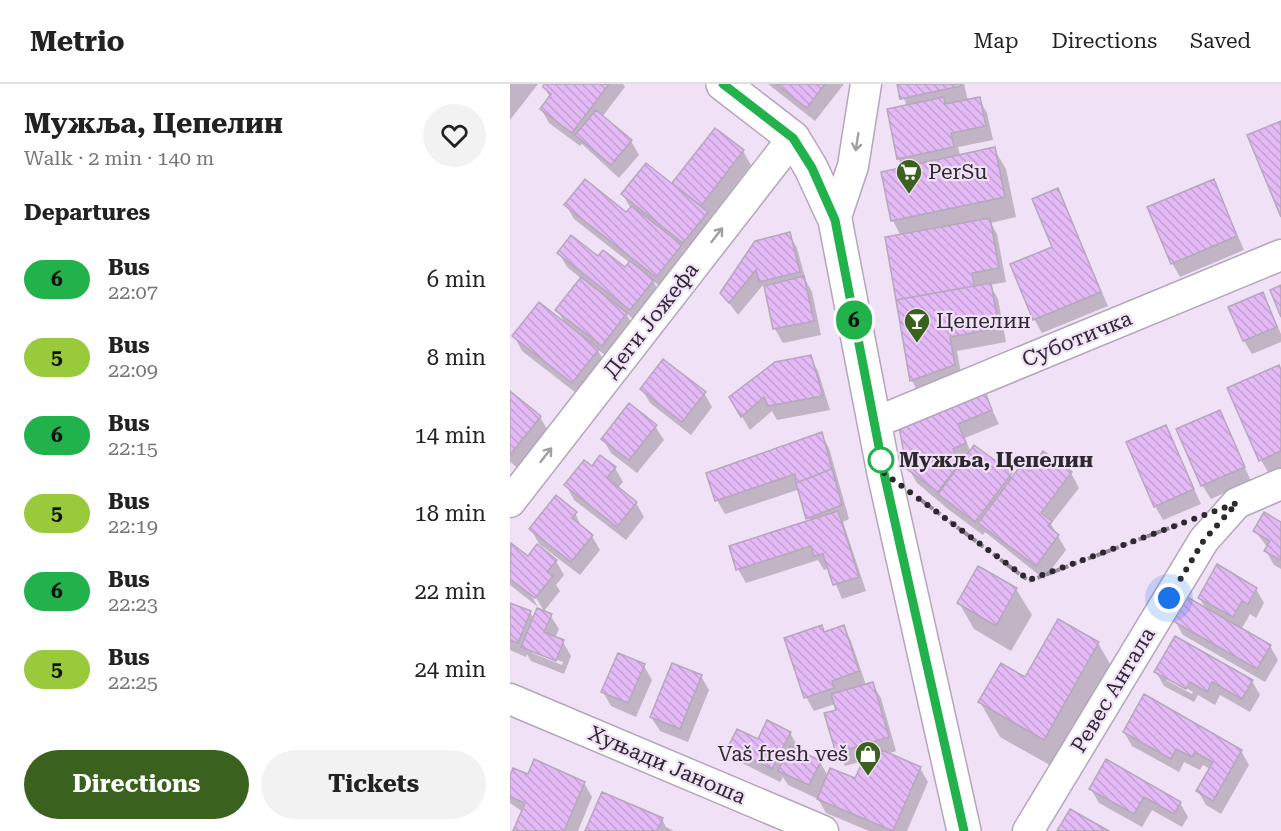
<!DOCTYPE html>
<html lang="en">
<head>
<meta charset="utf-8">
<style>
  body { margin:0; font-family:"Roboto Serif",serif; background:#f2f2f2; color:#222; height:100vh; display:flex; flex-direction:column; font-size:22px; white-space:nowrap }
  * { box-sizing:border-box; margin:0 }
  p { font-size:20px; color:#767676 }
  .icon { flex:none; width:33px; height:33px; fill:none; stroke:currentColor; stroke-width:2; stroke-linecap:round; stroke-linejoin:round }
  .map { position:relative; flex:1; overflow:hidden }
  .sheet { display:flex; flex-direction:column; background:#fff; width:510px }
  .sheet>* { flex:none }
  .badge { padding:0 12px; border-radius:20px; font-size:21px; line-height:39px }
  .you { position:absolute; width:30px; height:30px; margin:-15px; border:4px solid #fff; border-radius:50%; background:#1a73e8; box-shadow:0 0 0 9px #1a73e833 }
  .map>.badge { position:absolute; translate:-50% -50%; box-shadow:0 0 0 3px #fff }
  h2 { padding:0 24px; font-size:22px; line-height:54px }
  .round { display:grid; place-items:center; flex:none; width:63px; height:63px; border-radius:32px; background:#f2f2f2 }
  .head { display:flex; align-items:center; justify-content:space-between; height:102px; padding:0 24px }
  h1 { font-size:28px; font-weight:700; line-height:45px }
  .button { display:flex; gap:12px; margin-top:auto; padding:12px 24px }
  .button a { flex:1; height:69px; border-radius:36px; background:#3a621e; color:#fff; font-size:24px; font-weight:700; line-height:69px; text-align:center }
  .button a+a { background:#f2f2f2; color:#222 }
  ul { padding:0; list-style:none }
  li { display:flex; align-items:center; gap:18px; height:78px; padding:0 24px }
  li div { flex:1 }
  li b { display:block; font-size:22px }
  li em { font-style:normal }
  li .badge { min-width:66px; font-weight:700; text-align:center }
  header { display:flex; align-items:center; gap:36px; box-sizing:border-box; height:84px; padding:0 30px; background:#fff; border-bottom:2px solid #e0e0e0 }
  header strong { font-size:28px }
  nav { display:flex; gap:33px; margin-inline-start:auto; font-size:21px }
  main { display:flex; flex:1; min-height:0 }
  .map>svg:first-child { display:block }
  .shadow { fill:#0003; fill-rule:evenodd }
  .building { fill:url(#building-back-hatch); stroke:#b5a7bc; stroke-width:1.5 }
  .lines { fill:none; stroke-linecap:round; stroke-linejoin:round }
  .minor-casing { stroke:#b4a6bb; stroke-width:33 }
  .tertiary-casing { stroke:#b4a6bb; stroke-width:36 }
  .path { stroke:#968b9b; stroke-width:4; stroke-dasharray:6 3; stroke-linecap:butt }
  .minor { stroke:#fff; stroke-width:30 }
  .tertiary { stroke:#fff; stroke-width:33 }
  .oneway { stroke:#a19fa2 }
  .line-casing { stroke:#fff; stroke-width:14 }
  .line { stroke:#22b24c; stroke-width:9 }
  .walk { stroke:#2e2931; stroke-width:6; stroke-dasharray:0 10.8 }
  .stop-dot { fill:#fff; stroke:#22b24c; stroke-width:3 }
  .labels { text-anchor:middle; stroke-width:4.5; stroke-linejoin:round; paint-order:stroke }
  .poi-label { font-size:21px; fill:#2e2931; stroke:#f0e1f7; text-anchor:start }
  .street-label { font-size:21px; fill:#2e2931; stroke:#f0e1f7 }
  .stop-label { font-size:21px; font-weight:bold; fill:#2e2931; stroke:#f0e1f7; text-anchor:start }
</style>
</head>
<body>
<header>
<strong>Metrio</strong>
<nav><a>Map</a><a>Directions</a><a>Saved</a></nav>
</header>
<main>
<section class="sheet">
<div class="head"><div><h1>Мужља, Цепелин</h1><p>Walk · 2 min · 140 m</p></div><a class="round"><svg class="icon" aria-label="heart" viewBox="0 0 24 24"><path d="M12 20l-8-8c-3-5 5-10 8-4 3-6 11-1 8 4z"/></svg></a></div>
<h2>Departures</h2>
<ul>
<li><span class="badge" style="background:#22b24c;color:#111">6</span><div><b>Bus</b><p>22:07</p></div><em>6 min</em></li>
<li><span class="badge" style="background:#99ca3c;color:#111">5</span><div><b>Bus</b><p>22:09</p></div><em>8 min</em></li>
<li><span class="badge" style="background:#22b24c;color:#111">6</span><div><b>Bus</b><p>22:15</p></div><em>14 min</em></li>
<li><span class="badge" style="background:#99ca3c;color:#111">5</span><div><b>Bus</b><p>22:19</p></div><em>18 min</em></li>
<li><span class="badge" style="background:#22b24c;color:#111">6</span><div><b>Bus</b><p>22:23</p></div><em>22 min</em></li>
<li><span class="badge" style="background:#99ca3c;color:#111">5</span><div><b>Bus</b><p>22:25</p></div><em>24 min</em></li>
</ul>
<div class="button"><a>Directions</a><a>Tickets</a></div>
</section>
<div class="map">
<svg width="771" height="747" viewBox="0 0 771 747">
  <defs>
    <pattern id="building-back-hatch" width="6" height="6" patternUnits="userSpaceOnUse" patternTransform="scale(1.5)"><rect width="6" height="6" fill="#e3b9f6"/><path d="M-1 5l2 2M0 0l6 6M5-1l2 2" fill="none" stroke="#c39fd3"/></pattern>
  </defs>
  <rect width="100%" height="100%" fill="#f0e1f7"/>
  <path class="shadow" d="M 0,0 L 28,0 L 0,36 Z
    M 36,0 L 113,0 L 115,3 L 92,33 L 121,57 L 129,71 L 109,94 L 72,60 L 70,62 L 39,39 L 31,25 L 40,13 L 34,3 Z
    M 258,0 L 334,0 L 305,37 Z
    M 389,0 L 454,0 L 458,17 L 469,15 L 477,29 L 483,56 L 448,63 L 450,72 L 484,65 L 496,85 L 506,133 L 481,139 L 487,150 L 496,198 L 480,201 L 488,215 L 496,258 L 447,267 L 452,295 L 410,311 L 402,297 L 376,154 L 391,152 L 383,137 L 372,89 L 394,84 L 388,75 L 397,23 Z
    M 205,46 L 233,67 L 241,81 L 200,135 L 205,143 L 182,172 L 173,165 L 179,176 L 155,206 L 143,197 L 151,211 L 128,239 L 116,229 L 124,244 L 100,275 L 87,265 L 96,280 L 70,312 L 12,267 L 4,252 L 56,241 L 47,226 L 72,195 L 57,183 L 49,169 L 88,174 L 116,185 L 120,179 L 64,135 L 56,121 L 116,130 L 121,125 L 113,111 L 162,101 Z
    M 704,97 L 734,166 L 670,193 L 662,179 Z
    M 548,106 L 598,222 L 532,249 L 524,235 L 544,164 Z
    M 279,150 L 287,164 L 296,197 L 302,208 L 311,251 L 273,259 L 265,245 L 257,209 L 253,201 L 228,231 L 212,209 Z
    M 753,210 L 771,250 L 771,258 L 742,270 L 734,257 Z
    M 300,273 L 308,287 L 320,326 L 267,336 L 262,327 L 240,346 L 221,314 Z
    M 771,288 L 771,384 L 759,390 L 751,376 Z
    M 132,305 L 194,309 L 202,323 L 181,351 L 140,319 Z
    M 472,305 L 489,340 L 455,354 L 461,369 L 500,390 L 503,395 L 519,389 L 561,389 L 569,404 L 541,440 L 556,466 L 534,495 L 475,448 L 473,451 L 438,425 L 407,399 L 399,385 Z
    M 0,309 L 30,333 L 38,347 L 8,384 L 0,378 Z
    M 709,328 L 741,397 L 701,415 L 692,401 Z
    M 145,342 L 154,356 L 127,389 L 101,369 L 93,355 Z
    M 655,343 L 691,420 L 653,436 L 645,422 Z
    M 311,350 L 319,364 L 339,435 L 333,438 L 356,507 L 332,515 L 319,484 L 314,486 L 308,476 L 236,499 L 228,485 L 300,438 L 290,405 L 215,430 L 207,416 Z
    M 82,384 L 105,384 L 113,398 L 108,404 L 126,419 L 134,433 L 116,456 L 64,416 L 56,401 Z
    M 65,429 L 72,444 L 82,452 L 90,466 L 70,491 L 29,460 L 21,445 Z
    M 771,439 L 771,485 L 764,481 L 756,467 L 758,464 L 745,447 Z
    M 1,461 L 18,474 L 46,477 L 54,491 L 46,501 L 50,507 L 34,527 L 22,507 L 20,509 L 28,523 L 0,501 Z
    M 506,505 L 522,531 L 501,567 L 464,545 L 449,519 Z
    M 746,505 L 754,519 L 746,534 L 740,530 L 731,546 L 760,562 L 768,576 L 755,598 L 673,551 L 665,537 L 697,526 L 689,514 Z
    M 0,520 L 20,528 L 24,535 L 29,524 L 40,531 L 49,545 L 45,554 L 53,558 L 61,572 L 54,590 L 21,577 L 17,570 L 16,573 L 0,566 ZM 22,566 L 53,578 L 52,581 L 22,569 Z
    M 549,537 L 588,559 L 608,594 L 554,689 L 490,653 L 470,618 L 516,595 Z
    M 333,543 L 341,557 L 356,601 L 362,600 L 371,614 L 386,667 L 377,670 L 410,684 L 418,698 L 397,747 L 359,747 L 316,729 L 308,715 L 278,701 L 273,693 L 270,698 L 228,677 L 220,663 L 280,649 L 288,663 L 286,667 L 310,678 L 318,692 L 346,696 L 365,684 L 371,672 L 335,682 L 327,668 L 325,620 L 304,627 L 296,613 L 276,555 L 315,549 Z
    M 134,582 L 142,596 L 126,633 L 101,622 L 93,608 Z
    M 646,588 L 742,597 L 750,611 L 740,628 L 710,611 L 705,621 L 688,611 L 684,618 L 654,602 ZM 656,592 L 683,608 L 682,610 L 656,596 Z
    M 191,592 L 199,606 L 178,658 L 150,647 L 141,633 Z
    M 614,648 L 731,667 L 739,681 L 711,730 L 696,721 L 688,707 L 700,685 L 693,681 L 690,686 L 674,678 L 669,688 L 622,662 Z
    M 597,677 L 670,719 L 678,733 L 672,743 L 642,726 L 632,743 L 589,719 L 581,705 Z
    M 18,692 L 74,699 L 82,713 L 68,747 L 5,747 L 13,728 L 0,719 L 0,696 Z
    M 152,735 L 156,743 L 164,747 L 76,747 Z"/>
  <path class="building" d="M 34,0 L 99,0 L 62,49 L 30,25 L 41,10 L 33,3 Z
    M 266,0 L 315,0 L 297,24 Z
    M 387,0 L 450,0 L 451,2 L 390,15 Z
    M 434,13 L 435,20 L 470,13 L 476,42 L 441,49 L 444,63 L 387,75 L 377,25 Z
    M 86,26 L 122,56 L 101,81 L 65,51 Z
    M 771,37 L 771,133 L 737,51 Z
    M 205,44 L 234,66 L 191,122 L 162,99 Z
    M 485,63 L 495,113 L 381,137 L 371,88 Z
    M 136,79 L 198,128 L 173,159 L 111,110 Z
    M 75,95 L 116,128 L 122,122 L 172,161 L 146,193 L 54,121 Z
    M 704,95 L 727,152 L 661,180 L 637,123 Z
    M 548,104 L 591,208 L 523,236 L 500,180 L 542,163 L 522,115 Z
    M 480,134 L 489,184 L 462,189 L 464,202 L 386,216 L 375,153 Z
    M 280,148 L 290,188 L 249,198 L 246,186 L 219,219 L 210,209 L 245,157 Z
    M 61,151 L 88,172 L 93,166 L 115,183 L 120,177 L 144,196 L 120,226 L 47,169 Z
    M 294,192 L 304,237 L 263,245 L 254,202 Z
    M 71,193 L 117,229 L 92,262 L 45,226 Z
    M 481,199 L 489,244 L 440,253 L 445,281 L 400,297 L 386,216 Z
    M 771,201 L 771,233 L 760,206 Z
    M 753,208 L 767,243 L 733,257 L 718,223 Z
    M 29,218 L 89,265 L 62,299 L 2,252 Z
    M 301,271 L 313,312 L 258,322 L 254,313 L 231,333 L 219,313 L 265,278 Z
    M 153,275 L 196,308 L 172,338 L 130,305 Z
    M 769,281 L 771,286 L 771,367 L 749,377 L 717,304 Z
    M 473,303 L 482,326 L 448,340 L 456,359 L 443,365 L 449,380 L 428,408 L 397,385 L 388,338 Z
    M 0,307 L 31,332 L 0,371 Z
    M 119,319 L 147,341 L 119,376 L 91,355 Z
    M 710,326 L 735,383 L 691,402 L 666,345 Z
    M 656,341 L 684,405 L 644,423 L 616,358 Z
    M 312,348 L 322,385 L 286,399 L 285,390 L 205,417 L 196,389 Z
    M 464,361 L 502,389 L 465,438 L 428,410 Z
    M 533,367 L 562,388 L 531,429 L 542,437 L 538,442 L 549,451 L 526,482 L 468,439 L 511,381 L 519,387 Z
    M 90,371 L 106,383 L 97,394 L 127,418 L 107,443 L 54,401 L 74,376 L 82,382 Z
    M 322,385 L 332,421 L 296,435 L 286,399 Z
    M 46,411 L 67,428 L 62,434 L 83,451 L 61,478 L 19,445 Z
    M 328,427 L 349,493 L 323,501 L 313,470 L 304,472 L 301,462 L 226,486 L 219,462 Z
    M 754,428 L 771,438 L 771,476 L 754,467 L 760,457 L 743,447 Z
    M 1,459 L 18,472 L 27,460 L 47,476 L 37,488 L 43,492 L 25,514 L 0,495 Z
    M 707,480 L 747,504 L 738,520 L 732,517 L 723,533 L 688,514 Z
    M 468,482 L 507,504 L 486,542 L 447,519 Z
    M 677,513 L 761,561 L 747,585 L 663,537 Z
    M 0,519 L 21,527 L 8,559 L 0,556 Z
    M 27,524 L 42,530 L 34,548 L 54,556 L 46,577 L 11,563 Z
    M 548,535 L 589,558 L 534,656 L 468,618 L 491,579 L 515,593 Z
    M 312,541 L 314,548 L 334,541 L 349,587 L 322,597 L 324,604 L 294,614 L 274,554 Z
    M 665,552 L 743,596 L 732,615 L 702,598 L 697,608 L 680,598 L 676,605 L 644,588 Z
    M 108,569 L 135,580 L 118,619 L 91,608 Z
    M 162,579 L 192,591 L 170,645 L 140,633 Z
    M 363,598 L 379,653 L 326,669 L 314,629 L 326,626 L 321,610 Z
    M 634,610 L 732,666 L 703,717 L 686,707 L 703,678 L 685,668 L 682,673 L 666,665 L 661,675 L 613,648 Z
    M 257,636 L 281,648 L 262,685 L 218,663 L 227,645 L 248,655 Z
    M 280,662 L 311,677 L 299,701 L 268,687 Z
    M 372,666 L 411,683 L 383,747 L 307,715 L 320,684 L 345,694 L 353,677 L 365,682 Z
    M 24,675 L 75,698 L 54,747 L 3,747 L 15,719 L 0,713 L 0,692 L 3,684 L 18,690 Z
    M 596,675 L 671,718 L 664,730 L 634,713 L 624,730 L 579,705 Z
    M 92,708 L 153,734 L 147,747 L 75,747 Z
    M 560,725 L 599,747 L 547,747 Z"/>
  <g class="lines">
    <g class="minor-casing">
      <path id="minor" d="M 325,136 L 343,82 L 356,0
        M 364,339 L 771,171
        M 0,418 L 283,54
        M 0,615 L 313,747
        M 518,747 L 694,456 L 727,419 L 771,400"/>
    </g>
    <g class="tertiary-casing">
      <path id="tertiary" d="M 213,0 L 283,54 L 301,84 L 325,136 L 374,389 L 454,747"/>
    </g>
    <path class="path" d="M 411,416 L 519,497 L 670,440"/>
    <use href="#minor" class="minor"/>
    <use href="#tertiary" class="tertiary"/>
  </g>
  <defs><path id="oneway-shaft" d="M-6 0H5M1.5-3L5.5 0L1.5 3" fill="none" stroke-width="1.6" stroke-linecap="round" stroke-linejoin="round" transform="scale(1.5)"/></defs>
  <g class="oneway">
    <use href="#oneway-shaft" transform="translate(347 58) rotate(99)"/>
    <use href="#oneway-shaft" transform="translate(207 151) rotate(-52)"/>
    <use href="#oneway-shaft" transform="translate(36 371) rotate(-52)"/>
  </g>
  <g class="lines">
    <g class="line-casing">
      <path id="line" d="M 213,0 L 283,54 L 302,84 L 325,136 L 374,389 L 454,747"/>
    </g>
    <use href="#line" class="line"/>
    <path class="walk" d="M 371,376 L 370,372 L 374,389 L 519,496 L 727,419 L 694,456 L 659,514"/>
  </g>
  <defs>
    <g id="supermarket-pin" transform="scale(1.35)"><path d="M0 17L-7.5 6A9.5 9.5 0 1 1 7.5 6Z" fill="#3a621e" stroke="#f0e1f7"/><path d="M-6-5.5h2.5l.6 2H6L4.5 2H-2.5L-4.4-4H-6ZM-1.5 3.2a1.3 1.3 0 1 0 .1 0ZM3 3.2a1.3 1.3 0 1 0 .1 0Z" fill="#fff"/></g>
    <g id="bar-pin" transform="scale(1.35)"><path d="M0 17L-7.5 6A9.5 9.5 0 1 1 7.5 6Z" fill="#3a621e" stroke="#f0e1f7"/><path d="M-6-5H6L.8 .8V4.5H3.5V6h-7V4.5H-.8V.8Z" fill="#fff"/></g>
    <g id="shop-pin" transform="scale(1.35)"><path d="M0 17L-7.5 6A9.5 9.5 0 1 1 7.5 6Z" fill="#3a621e" stroke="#f0e1f7"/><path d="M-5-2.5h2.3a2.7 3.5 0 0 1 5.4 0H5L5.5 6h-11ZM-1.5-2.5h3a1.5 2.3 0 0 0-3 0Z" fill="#fff"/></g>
  </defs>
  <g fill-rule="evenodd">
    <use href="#supermarket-pin" x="399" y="88"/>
    <use href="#bar-pin" x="407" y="237"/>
    <use href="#shop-pin" x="358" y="670"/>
  </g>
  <circle class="stop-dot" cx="371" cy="376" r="12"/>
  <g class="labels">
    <g class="poi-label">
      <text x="418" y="95">PerSu</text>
      <text x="426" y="244">Цепелин</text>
      <text x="338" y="677" text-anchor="end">Vaš fresh veš</text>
    </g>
    <g class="street-label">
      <text transform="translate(141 236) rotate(-52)" y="7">Деги Јожефа</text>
      <text transform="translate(567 255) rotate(-22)" y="7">Суботичка</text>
      <text transform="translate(603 606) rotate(-59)" y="7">Ревес Антала</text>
      <text transform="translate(157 681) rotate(23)" y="7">Хуњади Јаноша</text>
    </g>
    <g class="stop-label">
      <text x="389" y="383">Мужља, Цепелин</text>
    </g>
  </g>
</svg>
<div class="you" style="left:659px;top:514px"></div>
<b class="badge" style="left:344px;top:236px;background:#22b24c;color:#111">6</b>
</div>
</main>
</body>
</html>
